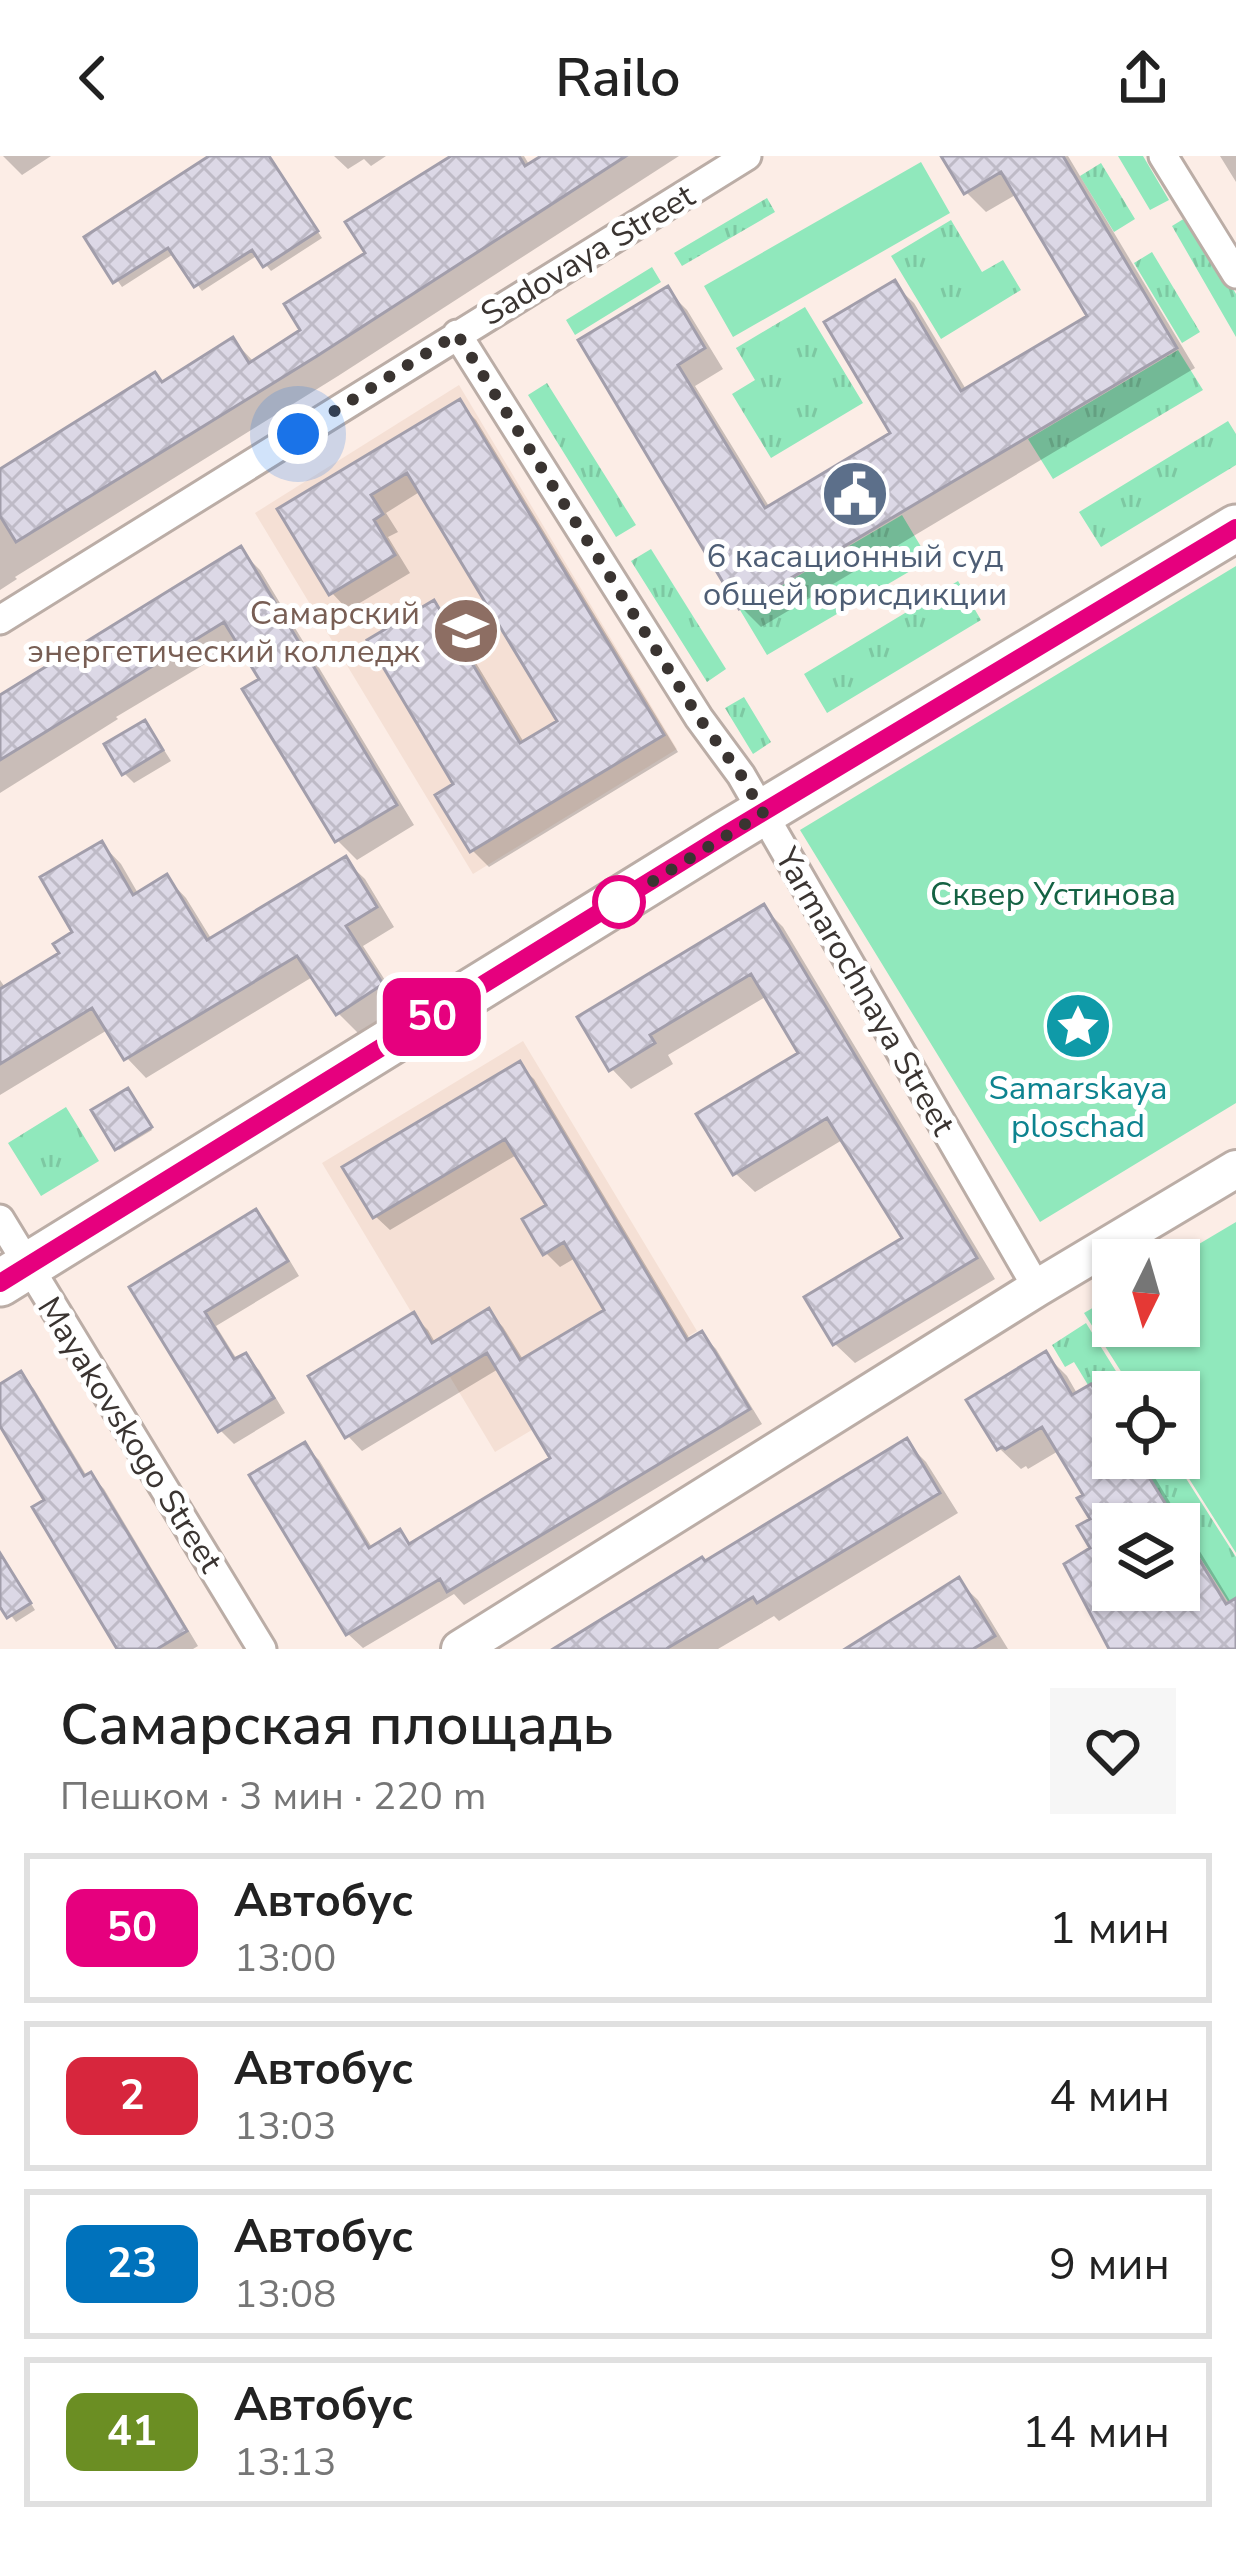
<!DOCTYPE html>
<html lang="ru">
<head>
<meta charset="utf-8">
<style>
  body { margin:0; font-family:"Nunito Sans",sans-serif; background:#f6f6f6; color:#222; height:100vh; display:flex; flex-direction:column; font-size:45px; white-space:nowrap }
  * { box-sizing:border-box; margin:0 }
  p { font-size:39px; color:#767676 }
  .icon { flex:none; width:66px; height:66px; fill:none; stroke:currentColor; stroke-width:2; stroke-linecap:round; stroke-linejoin:round }
  .map { position:relative; height:1493px; overflow:hidden }
  .sheet { display:flex; flex-direction:column; background:#fff; flex:1 }
  .sheet>* { flex:none }
  .badge { padding:0 24px; border-radius:18px; font-size:42px; line-height:78px }
  .needle { width:78px; rotate:185deg }
  .fabs { position:absolute; left:1092px; top:1083px; display:grid; gap:24px }
  .fabs a { display:grid; place-items:center; width:108px; height:108px; border-radius:0px; background:#fff; box-shadow:0 3px 9px #0004; font-size:60px }
  .you { position:absolute; width:60px; height:60px; margin:-30px; border:9px solid #fff; border-radius:50%; background:#1a73e8; box-shadow:0 0 0 18px #1a73e833 }
  .map>.badge { position:absolute; translate:-50% -50%; box-shadow:0 0 0 6px #fff }
  .round { display:grid; place-items:center; flex:none; width:126px; height:126px; border-radius:0px; background:#f6f6f6 }
  .overview { display:flex; align-items:center; justify-content:space-between; height:204px; padding:0 60px }
  h1 { font-size:57px; font-weight:600; line-height:90px }
  ul { padding:0; list-style:none }
  li { display:flex; align-items:center; gap:36px; height:150px; margin:0 24px 18px; padding:0 36px; border:6px solid #e0e0e0; border-radius:0px }
  li div { flex:1 }
  li b { display:block; font-size:45px }
  li em { font-style:normal }
  li .badge { min-width:132px; font-weight:700; text-align:center }
  header { display:flex; justify-content:space-between; align-items:center; height:156px; padding:0 60px; background:#fff; font-size:54px; font-weight:600 }
  .map>svg:first-child { display:block }
  .built { fill:#f5e0d5 }
  .grass { fill:url(#grass-tufts) }
  .green { fill:#90e8bc }
  .shadow { fill:#0003; fill-rule:evenodd }
  .building { fill:url(#building-cross-hatch); stroke:#a29eab; stroke-width:3 }
  .lines { fill:none; stroke-linecap:round; stroke-linejoin:round }
  .minor-casing { stroke:#bbada6; stroke-width:33 }
  .tertiary-casing { stroke:#bbada6; stroke-width:42 }
  .primary-casing { stroke:#bbada6; stroke-width:51 }
  .minor { stroke:#fff; stroke-width:27 }
  .tertiary { stroke:#fff; stroke-width:36 }
  .primary { stroke:#fff; stroke-width:45 }
  .line-casing { stroke:#fff; stroke-width:27 }
  .line { stroke:#e6007e; stroke-width:18 }
  .walk { stroke:#3a3431; stroke-width:12; stroke-dasharray:0 21.6 }
  .stop-dot { fill:#fff; stroke:#e6007e; stroke-width:6 }
  .labels { text-anchor:middle; stroke-width:10; stroke-linejoin:round; paint-order:stroke }
  .street-label { font-size:33px; fill:#3a3431; stroke:#fff }
  .service-label { font-size:33px; fill:#4e5e75; stroke:#fff }
  .education-label { font-size:33px; fill:#785e54; stroke:#fff; text-anchor:end }
  .park-label { font-size:33px; fill:#146243; stroke:#fff }
  .culture-label { font-size:33px; fill:#0d838f; stroke:#fff }
</style>
</head>
<body>
<header><svg class="icon" aria-label="back" viewBox="0 0 24 24"><path d="M15 5l-7 7 7 7"/></svg>Railo<svg class="icon" aria-label="share" viewBox="0 0 24 24"><path d="M12 15V3M7 8l5-5 5 5M5 13v7h14v-7"/></svg></header>
<div class="map">
<svg width="1236" height="1493" viewBox="0 0 1236 1493">
  <defs>
    <pattern id="grass-tufts" width="24" height="20" patternUnits="userSpaceOnUse" patternTransform="scale(3)"><rect width="24" height="20" fill="#90e8bc"/><path d="M3 7l-1-3M5 7V3M7 7l1-3M15 17l-1-3M17 17v-4M19 17l1-3" fill="none" stroke="#7dc8a2"/></pattern>
    <pattern id="building-cross-hatch" width="8" height="8" patternUnits="userSpaceOnUse" patternTransform="scale(3)"><rect width="8" height="8" fill="#dcd8e6"/><path d="M0 0l8 8M0 8l8-8" fill="none" stroke="#bebac6"/></pattern>
  </defs>
  <rect width="100%" height="100%" fill="#fcede6"/>
  <path class="built" d="M 459,229 L 677,593 L 473,718 L 255,357 Z
    M 523,885 L 697,1175 L 495,1296 L 322,1007 Z"/>
  <path class="grass" d="M 1118,0 L 1143,0 L 1169,44 L 1150,54 Z
    M 1101,7 L 1135,63 L 1114,76 L 1080,20 Z
    M 767,42 L 775,56 L 682,110 L 674,97 Z
    M 1190,59 L 1236,138 L 1236,181 L 1172,70 Z
    M 951,64 L 982,116 L 1003,104 L 1021,134 L 941,183 L 891,100 Z
    M 1152,96 L 1200,176 L 1182,187 L 1134,107 Z
    M 652,111 L 661,126 L 575,179 L 566,164 Z
    M 805,151 L 863,247 L 771,302 L 732,238 L 755,224 L 736,192 Z
    M 1178,194 L 1203,234 L 1053,323 L 1028,283 Z
    M 547,227 L 636,369 L 616,381 L 528,239 Z
    M 1228,265 L 1236,278 L 1236,309 L 1101,391 L 1079,356 Z
    M 902,359 L 929,404 L 767,499 L 740,454 Z
    M 651,393 L 726,513 L 707,526 L 631,405 Z
    M 958,425 L 981,464 L 827,557 L 804,518 Z
    M 744,541 L 771,586 L 753,598 L 725,552 Z
    M 66,951 L 99,1005 L 41,1040 L 8,987 Z
    M 1086,1167 L 1124,1228 L 1122,1236 L 1113,1236 L 1113,1270 L 1074,1206 L 1065,1211 L 1052,1189 Z
    M 1136,1302 L 1173,1302 L 1236,1401 L 1236,1447 L 1231,1450 Z"/>
  <path class="green" d="M 921,6 L 950,57 L 733,181 L 704,130 Z
    M 1236,410 L 1236,947 L 1040,1066 L 800,674 Z
    M 1236,1066 L 1236,1397 L 1176,1302 L 1179,1302 L 1179,1236 L 1134,1236 L 1084,1157 L 1113,1140 L 1113,1170 L 1179,1170 L 1179,1104 L 1172,1104 Z"/>
  <path class="shadow" d="M 3,0 L 51,0 L 22,19 Z
    M 214,0 L 268,0 L 322,82 L 271,115 L 258,99 L 202,135 L 175,97 L 122,131 L 88,82 Z
    M 334,0 L 386,0 L 371,10 L 364,3 L 348,13 Z
    M 457,0 L 524,0 L 530,10 L 546,0 L 679,0 L 338,220 L 15,421 L 17,423 L 0,434 L 0,316 L 164,228 L 233,184 L 255,207 L 304,175 Z
    M 945,0 L 1068,0 L 1195,212 L 761,471 L 741,451 L 582,185 L 667,134 L 687,154 L 723,213 L 695,230 L 770,352 L 894,278 L 894,128 L 914,147 L 967,235 L 1091,161 L 1017,38 L 986,56 L 966,36 Z
    M 1220,0 L 1236,0 L 1236,26 Z
    M 459,247 L 476,264 L 678,596 L 489,711 L 472,694 L 457,629 L 434,448 L 450,464 L 525,588 L 561,566 L 421,335 L 386,357 L 398,376 L 388,381 L 410,417 L 348,454 L 332,437 L 281,355 Z
    M 240,394 L 260,414 L 414,669 L 357,704 L 337,684 L 263,524 L 240,487 L 116,561 L 118,563 L 0,637 L 0,539 Z
    M 144,568 L 154,578 L 171,605 L 134,627 L 124,617 Z
    M 102,688 L 121,708 L 139,739 L 167,722 L 186,742 L 212,784 L 345,704 L 365,723 L 394,771 L 363,790 L 401,849 L 358,877 L 338,857 L 314,820 L 146,922 L 127,902 L 109,873 L 0,939 L 0,824 L 6,833 L 63,798 L 76,777 Z
    M 764,752 L 783,771 L 995,1123 L 855,1207 L 835,1188 L 906,1083 L 844,983 L 755,1036 L 735,1017 L 802,898 L 767,840 L 668,899 L 673,908 L 631,933 L 612,913 Z
    M 519,909 L 534,923 L 691,1185 L 702,1178 L 716,1193 L 762,1268 L 464,1449 L 454,1438 L 363,1492 L 348,1478 L 305,1290 L 319,1304 L 373,1393 L 399,1377 L 412,1390 L 555,1303 L 500,1212 L 362,1295 L 348,1280 L 413,1159 L 428,1174 L 436,1188 L 489,1156 L 503,1171 L 524,1205 L 608,1155 L 577,1101 L 560,1111 L 546,1097 L 550,1050 L 518,998 L 390,1074 L 375,1060 Z
    M 130,937 L 152,974 L 119,994 L 117,992 Z
    M 255,1057 L 269,1070 L 299,1120 L 216,1170 L 238,1205 L 245,1200 L 259,1214 L 285,1257 L 234,1288 L 220,1274 L 133,1132 Z
    M 1046,1199 L 1067,1220 L 1078,1239 L 1091,1232 L 1113,1254 L 1113,1302 L 1143,1302 L 1232,1448 L 1236,1449 L 1236,1493 L 1112,1493 L 1094,1393 L 1094,1364 L 1088,1340 L 1060,1294 L 1028,1313 L 1026,1310 L 1021,1313 L 999,1292 ZM 1113,1368 L 1179,1368 L 1179,1434 L 1113,1434 Z
    M 21,1219 L 34,1233 L 88,1322 L 91,1319 L 104,1333 L 198,1490 L 193,1493 L 121,1493 L 48,1345 L 0,1265 L 0,1232 Z
    M 906,1286 L 926,1306 L 958,1357 L 779,1465 L 774,1460 L 718,1493 L 560,1493 Z
    M 0,1404 L 7,1409 L 35,1454 L 16,1466 L 0,1445 Z
    M 958,1425 L 978,1444 L 1008,1493 L 848,1493 Z"/>
  <path class="building" d="M 209,0 L 269,0 L 318,75 L 263,111 L 252,94 L 194,131 L 168,92 L 113,127 L 84,81 Z
    M 451,0 L 519,0 L 525,10 L 541,0 L 626,0 L 317,200 L 16,386 L 0,360 L 0,313 L 155,216 L 162,226 L 233,181 L 249,207 L 300,174 L 284,148 L 365,97 L 345,66 Z
    M 941,0 L 1063,0 L 1177,192 L 739,453 L 578,184 L 668,130 L 705,192 L 678,209 L 765,352 L 890,277 L 824,166 L 895,124 L 961,235 L 1087,160 L 1001,16 L 964,38 Z
    M 460,243 L 664,579 L 470,696 L 435,639 L 453,628 L 367,484 L 434,444 L 520,587 L 557,565 L 407,317 L 371,339 L 383,358 L 374,364 L 395,399 L 329,439 L 277,353 Z
    M 241,390 L 397,649 L 335,686 L 242,533 L 259,523 L 224,466 L 0,604 L 0,539 Z
    M 145,564 L 163,594 L 122,619 L 104,588 Z
    M 102,685 L 133,739 L 167,718 L 207,784 L 346,700 L 377,751 L 346,770 L 383,828 L 336,859 L 297,800 L 124,904 L 92,852 L 0,908 L 0,833 L 59,797 L 53,788 L 72,776 L 40,721 Z
    M 764,748 L 977,1102 L 833,1189 L 804,1141 L 902,1082 L 827,962 L 733,1019 L 696,958 L 798,897 L 751,818 L 650,879 L 655,887 L 609,915 L 577,861 Z
    M 520,905 L 687,1184 L 702,1175 L 750,1253 L 447,1436 L 440,1423 L 346,1479 L 249,1319 L 305,1286 L 369,1392 L 400,1373 L 409,1388 L 550,1302 L 487,1197 L 345,1282 L 308,1220 L 414,1156 L 432,1187 L 489,1152 L 520,1204 L 604,1154 L 564,1086 L 543,1099 L 522,1063 L 546,1049 L 505,983 L 373,1062 L 342,1011 Z
    M 128,932 L 152,971 L 115,994 L 91,954 Z
    M 256,1053 L 288,1105 L 205,1156 L 234,1203 L 246,1197 L 274,1242 L 218,1276 L 129,1131 Z
    M 1046,1195 L 1072,1239 L 1091,1228 L 1113,1258 L 1113,1302 L 1137,1302 L 1178,1368 L 1113,1368 L 1113,1434 L 1179,1434 L 1179,1370 L 1226,1448 L 1236,1442 L 1236,1493 L 1109,1493 L 1064,1408 L 1090,1392 L 1077,1370 L 1090,1363 L 1077,1342 L 1083,1339 L 1042,1271 L 1005,1293 L 1002,1291 L 997,1294 L 966,1244 Z
    M 21,1215 L 84,1320 L 91,1316 L 187,1475 L 157,1493 L 117,1493 L 32,1351 L 44,1344 L 0,1270 L 0,1228 Z
    M 907,1282 L 940,1337 L 757,1447 L 753,1441 L 666,1493 L 553,1493 L 702,1401 L 705,1405 Z
    M 0,1397 L 31,1447 L 7,1462 L 0,1451 Z
    M 959,1421 L 995,1480 L 973,1493 L 845,1493 Z"/>
  <g class="lines">
    <g class="minor-casing">
      <path id="minor" d="M 1163,0 L 1236,118
        M 457,178 L 699,562 L 741,619 L 1037,1132
        M 0,464 L 747,0
        M 0,1063 L 262,1493"/>
    </g>
    <g class="tertiary-casing">
      <path id="tertiary" d="M 460,1493 L 1037,1132 L 1236,1013"/>
    </g>
    <g class="primary-casing">
      <path id="primary" d="M 0,1127 L 725,679 L 1236,372"/>
    </g>
    <use href="#minor" class="minor"/>
    <use href="#tertiary" class="tertiary"/>
    <use href="#primary" class="primary"/>
  </g>
  <g class="lines">
    <g class="line-casing">
      <path id="line" d="M 0,1127 L 725,679 L 1236,372"/>
    </g>
    <use href="#line" class="line"/>
    <path class="walk" d="M 298,278 L 457,178 L 699,562 L 741,619 L 763,657 L 619,746"/>
  </g>
  <defs>
    <g id="civic-disc" transform="scale(3.45)"><circle r="9.5" fill="#5c6f8a" stroke="#fff"/><path d="M-.6-6.5H3V-4.5H.6V-3L4-1V1h2V6H-6V1h2V-1L-.6-3ZM-1.2 2.5V6h2.4V2.5Z" fill="#fff"/></g>
    <g id="university-disc" transform="scale(3.45)"><circle r="9.5" fill="#8d6e63" stroke="#fff"/><path d="M0-5L7-2L0 1L-7-2ZM-4 1L0 2.5L4 1V4Q0 6-4 4Z" fill="#fff"/></g>
    <g id="sight-disc" transform="scale(3.45)"><circle r="9.5" fill="#0f9aa8" stroke="#fff"/><path d="M0-6L1.8-2.2L6-1.7L2.9 1.2L3.7 5.4L0 3.3L-3.7 5.4L-2.9 1.2L-6-1.7L-1.8-2.2Z" fill="#fff"/></g>
  </defs>
  <g fill-rule="evenodd">
    <use href="#civic-disc" x="855" y="338"/>
    <use href="#university-disc" x="466" y="475"/>
    <use href="#sight-disc" x="1078" y="870"/>
  </g>
  <circle class="stop-dot" cx="619" cy="746" r="24"/>
  <g class="labels">
    <g class="street-label">
      <text transform="translate(587 98) rotate(-31)" y="12">Sadovaya Street</text>
      <text transform="translate(866 835) rotate(60)" y="12">Yarmarochnaya Street</text>
      <text transform="translate(131 1278) rotate(58)" y="12">Mayakovskogo Street</text>
    </g>
    <g class="service-label">
      <text x="855" y="411">6 касационный суд<tspan x="855" dy="38">общей юрисдикции</tspan></text>
    </g>
    <g class="education-label">
      <text x="420" y="468">Самарский<tspan x="420" dy="38">энергетический колледж</tspan></text>
    </g>
    <g class="park-label">
      <text x="1053" y="749">Сквер Устинова</text>
    </g>
    <g class="culture-label">
      <text x="1078" y="943">Samarskaya<tspan x="1078" dy="38">ploschad</tspan></text>
    </g>
  </g>
</svg>
<div class="fabs">
<a><svg class="needle" viewBox="-14 -14 28 28"><path d="M0-13l5 13h-10z" fill="#e53935"/><path d="M0 13l5-13h-10z" fill="#767676"/></svg></a>
<a><svg class="icon" aria-label="locate" viewBox="0 0 24 24"><circle cx="12" cy="12" r="6"/><path d="M12 2v4M12 18v4M2 12h4M18 12h4"/></svg></a>
<a><svg class="icon" aria-label="layers" viewBox="0 0 24 24"><path d="M12 4l9 5-9 5-9-5zM3 14l9 5 9-5"/></svg></a>
</div>
<div class="you" style="left:298px;top:278px"></div>
<b class="badge" style="left:432px;top:861px;background:#e6007e;color:#fff">50</b>
</div>
<section class="sheet">
<div class="overview"><div><h1>Самарская площадь</h1><p>Пешком · 3 мин · 220 m</p></div><a class="round"><svg class="icon" aria-label="heart" viewBox="0 0 24 24"><path d="M12 20l-8-8c-3-5 5-10 8-4 3-6 11-1 8 4z"/></svg></a></div>
<ul>
<li><span class="badge" style="background:#e6007e;color:#fff">50</span><div><b>Автобус</b><p>13:00</p></div><em>1 мин</em></li>
<li><span class="badge" style="background:#d7263d;color:#fff">2</span><div><b>Автобус</b><p>13:03</p></div><em>4 мин</em></li>
<li><span class="badge" style="background:#0072bc;color:#fff">23</span><div><b>Автобус</b><p>13:08</p></div><em>9 мин</em></li>
<li><span class="badge" style="background:#6b8e23;color:#fff">41</span><div><b>Автобус</b><p>13:13</p></div><em>14 мин</em></li>
</ul>
</section>
</body>
</html>
